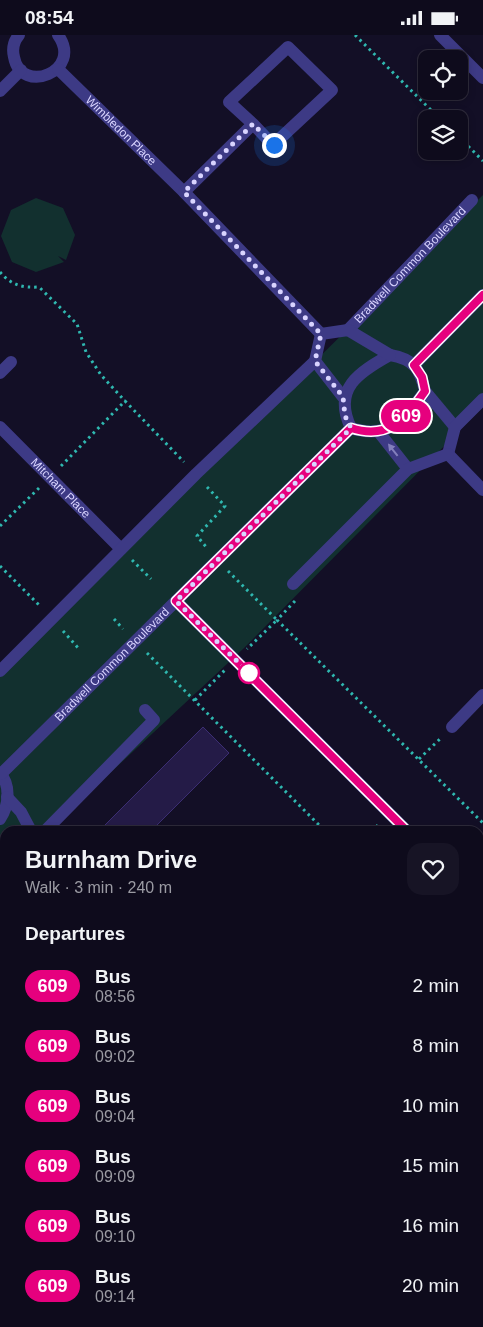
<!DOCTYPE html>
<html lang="en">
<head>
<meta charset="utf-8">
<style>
  body { margin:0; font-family:Helvetica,sans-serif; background:#171425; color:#f1f3f6; height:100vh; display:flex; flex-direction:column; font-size:19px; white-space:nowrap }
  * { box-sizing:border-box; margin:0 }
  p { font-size:16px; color:#9b9ba3 }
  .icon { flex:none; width:28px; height:28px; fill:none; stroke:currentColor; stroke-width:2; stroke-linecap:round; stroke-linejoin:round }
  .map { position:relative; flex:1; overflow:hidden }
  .side { position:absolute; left:0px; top:791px; width:484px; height:501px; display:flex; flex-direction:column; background:#0e0b1c; border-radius:15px 15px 0 0; box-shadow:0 2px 8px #0003,0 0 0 1px #2e2b3b }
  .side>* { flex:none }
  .badge { padding:0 10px; border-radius:16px; font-size:18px; line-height:32px }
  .tools { position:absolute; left:418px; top:15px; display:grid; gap:10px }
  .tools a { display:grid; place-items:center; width:50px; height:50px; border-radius:10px; background:#0e0b1c; box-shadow:0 2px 8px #0003,0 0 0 1px #2e2b3b; font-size:25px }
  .you { position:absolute; width:25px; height:25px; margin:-12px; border:4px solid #fff; border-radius:50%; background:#1a73e8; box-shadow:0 0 0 8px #1a73e833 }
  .map>.badge { position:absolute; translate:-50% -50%; box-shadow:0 0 0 2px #fff }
  h2 { padding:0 25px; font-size:19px; line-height:45px }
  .round { display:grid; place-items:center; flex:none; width:52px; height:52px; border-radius:15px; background:#171425 }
  .summary { display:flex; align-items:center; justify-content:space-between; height:85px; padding:0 25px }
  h1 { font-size:24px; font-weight:800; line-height:38px }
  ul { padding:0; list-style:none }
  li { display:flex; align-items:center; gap:15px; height:60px; padding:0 25px }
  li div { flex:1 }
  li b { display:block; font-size:19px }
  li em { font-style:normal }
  li .badge { min-width:55px; font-weight:700; text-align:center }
  .status { display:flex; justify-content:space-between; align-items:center; height:35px; padding:0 25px; background:#0e0b1c; direction:ltr }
  .status svg { height:14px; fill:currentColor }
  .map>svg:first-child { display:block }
  .green { fill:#12302f }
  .building { fill:#241b47; stroke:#3b2d73 }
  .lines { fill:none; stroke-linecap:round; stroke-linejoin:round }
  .path { stroke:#2fb8b0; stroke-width:3; stroke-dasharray:2.5 4; stroke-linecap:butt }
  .street { stroke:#3d3a85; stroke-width:12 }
  .oneway { fill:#837fbc }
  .line-casing { stroke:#fff; stroke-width:11 }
  .line { stroke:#e6007e; stroke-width:8 }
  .walk { stroke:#d9d4ff; stroke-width:5; stroke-dasharray:0 9 }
  .stop-dot { fill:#fff; stroke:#e6007e; stroke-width:2.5 }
  .labels { text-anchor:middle; stroke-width:5; stroke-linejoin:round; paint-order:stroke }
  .street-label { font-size:12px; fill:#d9d4ff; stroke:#130f26 }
</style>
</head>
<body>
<div class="status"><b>08:54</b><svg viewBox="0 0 49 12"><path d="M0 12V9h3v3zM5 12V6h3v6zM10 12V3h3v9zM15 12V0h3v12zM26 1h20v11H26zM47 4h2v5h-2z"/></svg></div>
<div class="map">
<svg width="483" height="1292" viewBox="0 0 483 1292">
  <rect width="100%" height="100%" fill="#130f26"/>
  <path class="green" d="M 483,160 L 483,372 L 243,614 L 48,796 L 5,796 L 5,1054 L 0,1059 L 0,638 Z
    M 36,163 L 63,173 L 75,200 L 66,225 L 58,221 L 64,227 L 36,237 L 12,227 L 1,201 L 11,175 Z"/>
  <path class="building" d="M 203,692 L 229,718 L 151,796 L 99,796 Z"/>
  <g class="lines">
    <path class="path" d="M 355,0 L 440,84
      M 459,102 L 483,126
      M 0,237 C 11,250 22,253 39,252 L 77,289 L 86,317 L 101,340 L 125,366
      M 61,431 L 125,366 L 184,427
      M 207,452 L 225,471 L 197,501 L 207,513
      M 0,491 L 39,453
      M 132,525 L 151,544
      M 0,531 L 40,571
      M 228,536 L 277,585 L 247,614
      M 295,566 L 277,585 L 483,788
      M 114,584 L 123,594
      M 63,596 L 80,615
      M 147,618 L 325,796
      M 195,665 L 225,635
      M 419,724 L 442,702
      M 371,796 L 378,790"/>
    <g class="street">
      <path d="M 19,0 C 13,7 12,14 14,22 C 21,61 84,36 58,0"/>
      <path d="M 440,0 L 483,43"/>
      <path id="s1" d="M 58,34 L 184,157 L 321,299"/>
      <path d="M 0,56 L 21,35"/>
      <path d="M 184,157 L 253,89 L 229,67 L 288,12 L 332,55 L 273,110 L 253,89"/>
      <path id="s2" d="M 348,295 L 472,165"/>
      <path d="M 390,320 C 414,324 420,334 425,356 C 405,385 388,405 351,393 C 332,354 359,337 390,320 Z"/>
      <path d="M 414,330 L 483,260"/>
      <path d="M 0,338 L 11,327"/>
      <path d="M 425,356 L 455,392"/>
      <path d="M 343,362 L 315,326 L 321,299 L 348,295 L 390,320"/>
      <path id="s3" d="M 0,392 L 121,514"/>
      <path d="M 378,396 L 408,434"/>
      <path d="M 448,419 L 455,392 L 483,364"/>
      <path d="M 448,419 L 483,455"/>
      <path d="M 293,549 L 408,434 L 448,419"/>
      <path d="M 176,566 L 407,796"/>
      <path d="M 0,636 L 196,439 L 315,326"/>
      <path d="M 452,692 L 483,660"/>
      <path d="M 0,738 C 11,750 9,771 0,784"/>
      <path id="s4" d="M 1,739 L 351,393"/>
      <path d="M 7,762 L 21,777 L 31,796"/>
      <path d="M 45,796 L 154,685 L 145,675"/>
      <path d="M 0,836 L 5,838"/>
      <path d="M 479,868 L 483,873"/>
      <path d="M 479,963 L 483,959"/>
      <path d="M 0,1072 L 5,1067"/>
      <path d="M 479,1263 L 483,1259"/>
      <path d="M 479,1284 L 483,1288"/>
      <path d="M 149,1292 L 154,1288"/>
      <path d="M 449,1292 L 454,1288"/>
    </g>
  </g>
  <defs><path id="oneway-solid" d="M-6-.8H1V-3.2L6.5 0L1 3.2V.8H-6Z" transform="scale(1.25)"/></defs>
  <use class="oneway" href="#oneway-solid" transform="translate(393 415) rotate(-128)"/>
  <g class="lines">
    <g class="line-casing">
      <path id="line" d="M 407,796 L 176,566 L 351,393 C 388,405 405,385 425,356 L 422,342 L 414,330 L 483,260"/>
    </g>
    <use href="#line" class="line"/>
    <path class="walk" d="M 249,638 L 176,566 L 351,393 L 345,381 L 343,362 L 315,326 L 321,299 L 184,157 L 253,89 L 274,110"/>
  </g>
  <circle class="stop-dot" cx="249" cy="638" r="10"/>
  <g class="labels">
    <g class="street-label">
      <text dy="4" stroke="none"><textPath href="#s1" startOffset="88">Wimbledon Place</textPath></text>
      <text dy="4" stroke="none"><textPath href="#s2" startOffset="90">Bradwell Common Boulevard</textPath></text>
      <text dy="4" stroke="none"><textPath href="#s3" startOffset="86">Mitcham Place</textPath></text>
      <text dy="4" stroke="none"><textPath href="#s4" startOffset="156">Bradwell Common Boulevard</textPath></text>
    </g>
  </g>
</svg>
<div class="tools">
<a><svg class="icon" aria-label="locate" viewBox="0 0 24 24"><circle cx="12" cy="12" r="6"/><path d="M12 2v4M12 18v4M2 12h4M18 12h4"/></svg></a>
<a><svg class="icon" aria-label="layers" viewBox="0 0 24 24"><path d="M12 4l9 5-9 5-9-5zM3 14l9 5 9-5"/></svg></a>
</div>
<div class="you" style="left:274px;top:110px"></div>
<b class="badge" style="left:406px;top:381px;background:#e6007e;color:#fff">609</b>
<section class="side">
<div class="summary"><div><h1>Burnham Drive</h1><p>Walk · 3 min · 240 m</p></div><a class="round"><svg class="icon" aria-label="heart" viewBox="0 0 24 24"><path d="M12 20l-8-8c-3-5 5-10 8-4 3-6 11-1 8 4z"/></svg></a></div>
<h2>Departures</h2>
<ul>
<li><span class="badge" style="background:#e6007e;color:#fff">609</span><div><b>Bus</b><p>08:56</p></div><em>2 min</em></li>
<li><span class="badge" style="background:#e6007e;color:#fff">609</span><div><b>Bus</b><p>09:02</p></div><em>8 min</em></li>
<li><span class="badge" style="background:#e6007e;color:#fff">609</span><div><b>Bus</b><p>09:04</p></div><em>10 min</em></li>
<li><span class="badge" style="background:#e6007e;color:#fff">609</span><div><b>Bus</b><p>09:09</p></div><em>15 min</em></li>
<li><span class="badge" style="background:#e6007e;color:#fff">609</span><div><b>Bus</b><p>09:10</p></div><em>16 min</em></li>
<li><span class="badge" style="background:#e6007e;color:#fff">609</span><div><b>Bus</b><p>09:14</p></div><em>20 min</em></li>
</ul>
</section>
</div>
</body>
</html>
